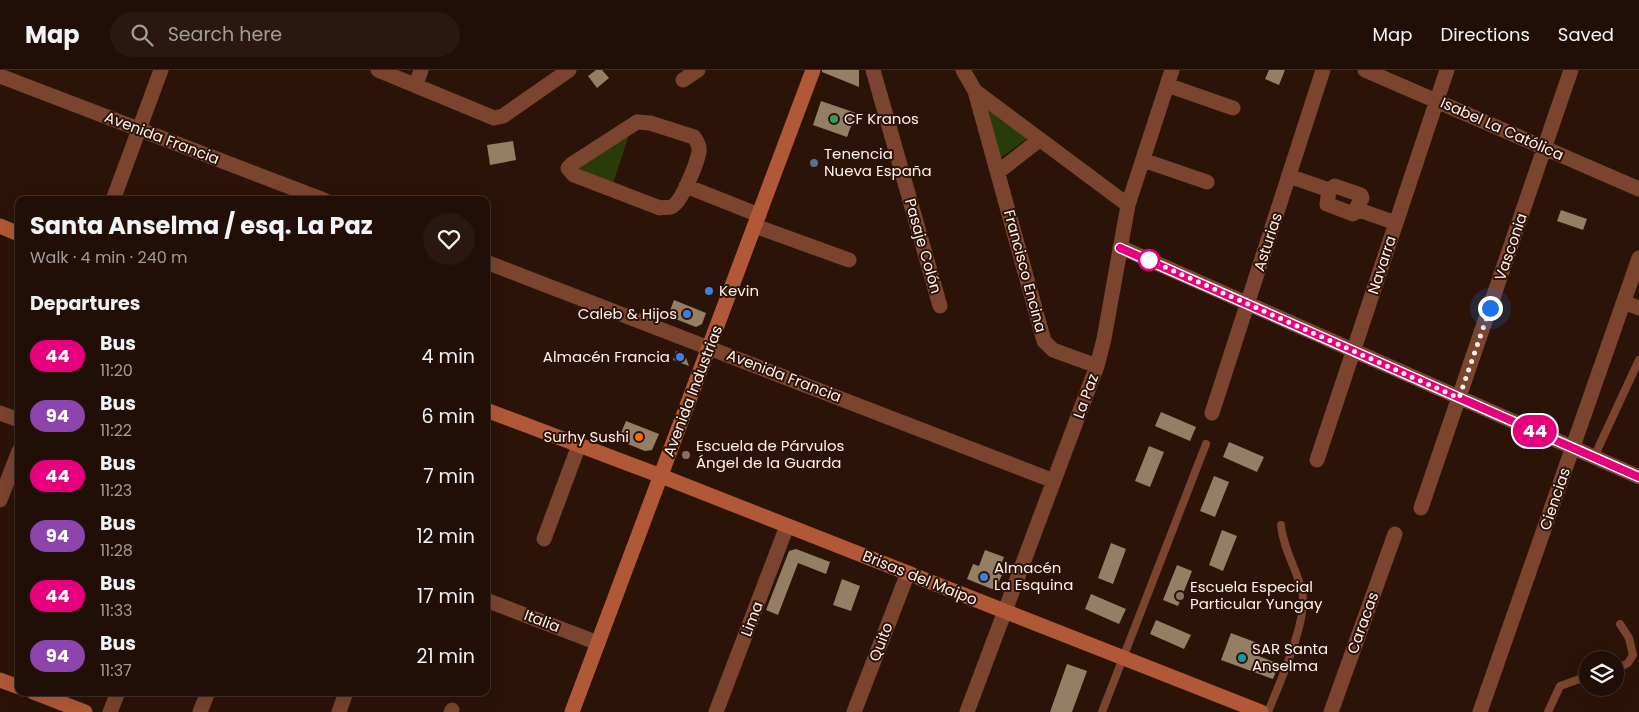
<!DOCTYPE html>
<html lang="en">
<head>
<meta charset="utf-8">
<style>
  body { margin:0; font-family:Poppins,sans-serif; background:#291710; color:#f1f3f6; height:100vh; display:flex; flex-direction:column; font-size:19px; white-space:nowrap }
  * { box-sizing:border-box; margin:0 }
  p { font-size:16px; color:#a29c9b }
  .icon { flex:none; width:28px; height:28px; fill:none; stroke:currentColor; stroke-width:2; stroke-linecap:round; stroke-linejoin:round }
  .map { position:relative; flex:1; overflow:hidden }
  .drawer { position:absolute; left:15px; top:126px; width:475px; height:500px; display:flex; flex-direction:column; background:#210e06; border-radius:10px; box-shadow:0 5px 20px #0002,0 0 0 1px #3e2e28 }
  .drawer>* { flex:none }
  .badge { padding:0 10px; border-radius:16px; font-size:18px; line-height:32px }
  .buttons { position:absolute; left:1579px; top:581px; display:grid; gap:10px }
  .buttons a { display:grid; place-items:center; width:45px; height:45px; border-radius:50%; background:#210e06; box-shadow:0 5px 20px #0002,0 0 0 1px #3e2e28; font-size:25px }
  .you { position:absolute; width:25px; height:25px; margin:-12px; border:4px solid #fff; border-radius:50%; background:#1a73e8; box-shadow:0 0 0 8px #1a73e833 }
  .map>.badge { position:absolute; translate:-50% -50%; box-shadow:0 0 0 2px #fff }
  h2 { padding:0 15px; font-size:19px; line-height:45px }
  .round { display:grid; place-items:center; flex:none; width:52px; height:52px; border-radius:26px; background:#291710 }
  .overview { display:flex; align-items:center; justify-content:space-between; height:85px; padding:0 15px }
  h1 { font-size:24px; font-weight:700; line-height:38px }
  ul { padding:0; list-style:none }
  li { display:flex; align-items:center; gap:15px; height:60px; padding:0 15px }
  li div { flex:1 }
  li b { display:block; font-size:19px }
  li em { font-style:normal }
  li .badge { min-width:55px; font-weight:700; text-align:center }
  header { display:flex; align-items:center; gap:30px; box-sizing:border-box; height:70px; padding:0 25px; background:#210e06; border-bottom:1px solid #3e2e28 }
  header strong { font-size:24px }
  nav { display:flex; gap:28px; margin-inline-start:auto; font-size:18px }
  .search { width:350px; height:45px; background:#291710; display:flex; align-items:center; gap:12px; box-sizing:border-box; padding:0 18px; border-radius:28px; color:#a29c9b; font-size:19px }
  .map>svg:first-child { display:block }
  .green { fill:#293b08 }
  .building { fill:#947f65 }
  .lines { fill:none; stroke-linecap:round; stroke-linejoin:round }
  .lane { stroke:#7a442f; stroke-width:8 }
  .street { stroke:#7a442f; stroke-width:15 }
  .secondary { stroke:#b15936; stroke-width:15 }
  .line-casing { stroke:#fff; stroke-width:11 }
  .line { stroke:#e6007e; stroke-width:8 }
  .walk { stroke:#fff0ea; stroke-width:5; stroke-dasharray:0 9 }
  .leisure-dot { fill:#2e9e5b; stroke:#2c1308; stroke-width:2 }
  .service-dot { fill:#5c6f8a; stroke:#2c1308; stroke-width:2 }
  .stop-dot { fill:#fff; stroke:#e6007e; stroke-width:2.5 }
  .shop-dot { fill:#3f7fe0; stroke:#2c1308; stroke-width:2 }
  .food-dot { fill:#e8710a; stroke:#2c1308; stroke-width:2 }
  .education-dot { fill:#8d6e63; stroke:#2c1308; stroke-width:2 }
  .culture-dot { fill:#0f9aa8; stroke:#2c1308; stroke-width:2 }
  .labels { text-anchor:middle; stroke-width:4; stroke-linejoin:round; paint-order:stroke }
  .poi-label { font-size:15px; fill:#fff0ea; stroke:#2c1308; text-anchor:start }
  .street-label { font-size:15px; fill:#fff0ea; stroke:#2c1308 }
</style>
</head>
<body>
<header>
<strong>Map</strong>
<div class="search"><svg class="icon" aria-label="search" viewBox="0 0 24 24"><circle cx="10" cy="10" r="6"/><path d="M15 15l6 6"/></svg>Search here</div>
<nav><a>Map</a><a>Directions</a><a>Saved</a></nav>
</header>
<div class="map">
<svg width="1639" height="642" viewBox="0 0 1639 642">
  <rect width="100%" height="100%" fill="#2c1308"/>
  <path class="green" d="M 982,32 L 1029,67 L 998,90 Z
    M 630,61 L 613,114 L 576,99 Z"/>
  <path class="building" d="M 596,0 L 602,0 L 609,8 L 597,18 L 588,6 Z
    M 822,0 L 859,0 L 859,17 L 822,2 Z
    M 1269,0 L 1285,0 L 1279,15 L 1265,9 Z
    M 821,31 L 856,43 L 847,67 L 813,55 Z
    M 513,71 L 516,90 L 490,95 L 487,75 Z
    M 1561,140 L 1587,149 L 1583,160 L 1557,151 Z
    M 674,230 L 706,243 L 702,254 L 696,257 L 668,246 Z
    M 676,281 L 685,285 L 689,296 L 673,290 Z
    M 1161,342 L 1196,357 L 1190,371 L 1155,356 Z
    M 626,351 L 659,364 L 652,380 L 645,381 L 618,370 Z
    M 1229,372 L 1264,387 L 1257,402 L 1223,387 Z
    M 1149,376 L 1164,382 L 1150,417 L 1135,411 Z
    M 1214,406 L 1229,412 L 1215,447 L 1200,441 Z
    M 1222,460 L 1237,466 L 1223,501 L 1209,495 Z
    M 1111,473 L 1126,479 L 1113,514 L 1098,508 Z
    M 796,479 L 830,492 L 826,504 L 798,493 L 778,545 L 766,540 L 789,481 Z
    M 985,480 L 1004,487 L 998,503 L 1002,505 L 996,518 L 992,519 L 967,509 L 973,494 L 979,496 Z
    M 1177,495 L 1192,501 L 1178,536 L 1163,530 Z
    M 842,509 L 860,516 L 851,541 L 833,535 Z
    M 1091,524 L 1126,539 L 1119,554 L 1085,539 Z
    M 1156,550 L 1191,565 L 1184,579 L 1150,564 Z
    M 1231,563 L 1260,574 L 1256,585 L 1279,594 L 1273,609 L 1221,590 Z
    M 1067,594 L 1087,601 L 1072,642 L 1050,642 Z"/>
  <g class="lines">
    <path class="lane" d="M 1594,387 L 1639,290
      M 1615,600 L 1628,593 L 1633,585 L 1629,568 L 1620,554
      M 1102,642 L 1206,374
      M 1268,642 C 1279,614 1309,549 1302,521 C 1296,498 1283,478 1281,455
      M 1548,642 L 1560,616 L 1588,606"/>
    <path class="street" d="M 378,0 L 494,48 L 503,46 L 569,0
      M 873,0 L 940,236
      M 963,0 L 975,21 L 1044,271 L 1053,280 L 1097,296
      M 1365,0 L 1639,119
      M 0,6 L 324,130
      M 683,10 L 698,0
      M 416,15 L 421,0
      M 1167,15 L 1233,38
      M 975,21 L 1128,135
      M 637,52 L 650,53 L 694,67 C 697,72 700,75 699,82 C 697,92 682,133 671,137 C 668,138 663,137 660,138 L 574,105 L 568,98 L 572,94 Z
      M 1143,90 L 1207,112
      M 998,102 L 1039,70
      M 1289,106 L 1329,120
      M 686,116 L 759,145
      M 1335,116 L 1361,125 L 1362,128 L 1353,144 L 1327,134 L 1329,120 Z
      M 113,130 L 161,0
      M 1356,139 L 1396,153
      M 755,156 L 849,190
      M 1120,177 L 1639,407
      M 486,192 L 1054,411
      M 1624,232 L 1639,238
      M 0,343 L 19,350
      M 1212,343 L 1323,0
      M 1317,390 L 1447,0
      M 0,430 L 19,381
      M 1421,438 L 1571,0
      M 544,469 L 579,375
      M 486,530 L 598,573
      M 110,642 L 118,622
      M 200,642 L 208,622
      M 339,642 L 346,622
      M 451,642 L 452,640
      M 716,642 L 787,456
      M 854,642 L 908,503
      M 967,642 L 1097,296 L 1104,269 L 1128,135 L 1172,0
      M 1331,642 L 1395,464
      M 1480,642 L 1639,188"/>
    <path class="secondary" d="M 0,156 L 19,164
      M 486,340 L 661,406 L 1261,642
      M 0,610 L 19,617
      M 33,622 L 85,642
      M 572,642 L 813,0"/>
  </g>
  <g class="lines">
    <g class="line-casing">
      <path id="line" d="M 1120,178 L 1639,407"/>
    </g>
    <use href="#line" class="line"/>
    <path class="walk" d="M 1149,190 L 1459,328 L 1490,238"/>
  </g>
  <circle class="leisure-dot" cx="834" cy="49" r="5"/>
  <circle class="service-dot" cx="814" cy="93" r="5"/>
  <circle class="stop-dot" cx="1149" cy="190" r="10"/>
  <g class="shop-dot">
    <circle cx="709" cy="221" r="5"/>
    <circle cx="687" cy="244" r="5"/>
    <circle cx="680" cy="287" r="5"/>
    <circle cx="984" cy="507" r="5"/>
  </g>
  <circle class="food-dot" cx="639" cy="367" r="5"/>
  <g class="education-dot">
    <circle cx="686" cy="385" r="5"/>
    <circle cx="1180" cy="526" r="5"/>
  </g>
  <circle class="culture-dot" cx="1242" cy="588" r="5"/>
  <g class="labels">
    <g class="poi-label">
      <text x="844" y="54">CF Kranos</text>
      <text x="824" y="89">Tenencia<tspan x="824" dy="17">Nueva España</tspan></text>
      <text x="719" y="226">Kevin</text>
      <text x="677" y="249" text-anchor="end">Caleb &amp; Hijos</text>
      <text x="670" y="292" text-anchor="end">Almacén Francia</text>
      <text x="629" y="372" text-anchor="end">Surhy Sushi</text>
      <text x="696" y="381">Escuela de Párvulos<tspan x="696" dy="17">Ángel de la Guarda</tspan></text>
      <text x="994" y="503">Almacén<tspan x="994" dy="17">La Esquina</tspan></text>
      <text x="1190" y="522">Escuela Especial<tspan x="1190" dy="17">Particular Yungay</tspan></text>
      <text x="1252" y="584">SAR Santa<tspan x="1252" dy="17">Anselma</tspan></text>
    </g>
    <g class="street-label">
      <text transform="translate(1502 59) rotate(24)" y="5">Isabel La Católica</text>
      <text transform="translate(162 68) rotate(21)" y="5">Avenida Francia</text>
      <text transform="translate(1268 172) rotate(-72)" y="5">Asturias</text>
      <text transform="translate(923 176) rotate(74)" y="5">Pasaje Colón</text>
      <text transform="translate(1511 177) rotate(-71)" y="5">Vasconia</text>
      <text transform="translate(1382 195) rotate(-72)" y="5">Navarra</text>
      <text transform="translate(1025 201) rotate(75)" y="5">Francisco Encina</text>
      <text transform="translate(784 306) rotate(21)" y="5">Avenida Francia</text>
      <text transform="translate(693 321) rotate(-69)" y="5">Avenida Industrias</text>
      <text transform="translate(1086 326) rotate(-70)" y="5">La Paz</text>
      <text transform="translate(1555 429) rotate(-71)" y="5">Ciencias</text>
      <text transform="translate(920 508) rotate(22)" y="5">Brisas del Maipo</text>
      <text transform="translate(752 549) rotate(-69)" y="5">Lima</text>
      <text transform="translate(542 551) rotate(21)" y="5">Italia</text>
      <text transform="translate(1363 553) rotate(-70)" y="5">Caracas</text>
      <text transform="translate(881 572) rotate(-69)" y="5">Quito</text>
    </g>
  </g>
</svg>
<div class="buttons">
<a><svg class="icon" aria-label="layers" viewBox="0 0 24 24"><path d="M12 4l9 5-9 5-9-5zM3 14l9 5 9-5"/></svg></a>
</div>
<div class="you" style="left:1490px;top:238px"></div>
<b class="badge" style="left:1535px;top:361px;background:#e6007e;color:#fff">44</b>
<section class="drawer">
<div class="overview"><div><h1>Santa Anselma / esq. La Paz</h1><p>Walk · 4 min · 240 m</p></div><a class="round"><svg class="icon" aria-label="heart" viewBox="0 0 24 24"><path d="M12 20l-8-8c-3-5 5-10 8-4 3-6 11-1 8 4z"/></svg></a></div>
<h2>Departures</h2>
<ul>
<li><span class="badge" style="background:#e6007e;color:#fff">44</span><div><b>Bus</b><p>11:20</p></div><em>4 min</em></li>
<li><span class="badge" style="background:#8e44ad;color:#fff">94</span><div><b>Bus</b><p>11:22</p></div><em>6 min</em></li>
<li><span class="badge" style="background:#e6007e;color:#fff">44</span><div><b>Bus</b><p>11:23</p></div><em>7 min</em></li>
<li><span class="badge" style="background:#8e44ad;color:#fff">94</span><div><b>Bus</b><p>11:28</p></div><em>12 min</em></li>
<li><span class="badge" style="background:#e6007e;color:#fff">44</span><div><b>Bus</b><p>11:33</p></div><em>17 min</em></li>
<li><span class="badge" style="background:#8e44ad;color:#fff">94</span><div><b>Bus</b><p>11:37</p></div><em>21 min</em></li>
</ul>
</section>
</div>
</body>
</html>
